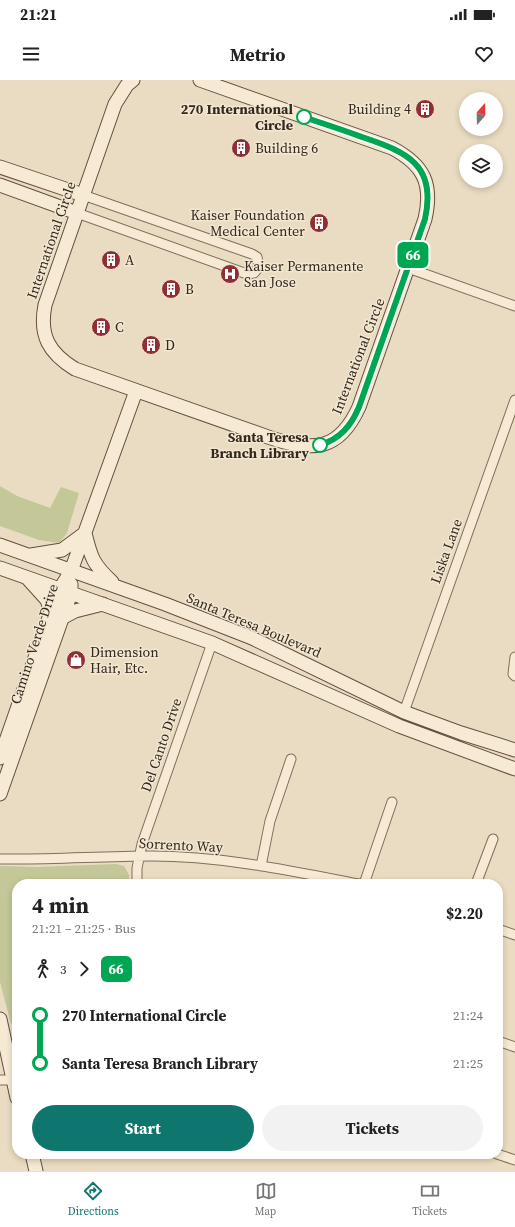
<!DOCTYPE html>
<html lang="en">
<head>
<meta charset="utf-8">
<style>
  body { margin:0; font-family:"Source Serif 4",serif; background:#f2f2f2; color:#222; height:100vh; display:flex; flex-direction:column; font-size:15px; white-space:nowrap }
  * { box-sizing:border-box; margin:0 }
  p { font-size:13px; color:#767676 }
  .icon { flex:none; width:22px; height:22px; fill:none; stroke:currentColor; stroke-width:2; stroke-linecap:round; stroke-linejoin:round }
  .map { position:relative; flex:1; overflow:hidden }
  .side { position:absolute; left:12px; top:799px; width:491px; height:280px; display:flex; flex-direction:column; background:#fff; border-radius:16px; box-shadow:0 2px 6px #0003 }
  .side>* { flex:none }
  .badge { padding:0 8px; border-radius:6px; font-size:14px; line-height:26px }
  .needle { width:26px; rotate:20deg }
  .buttons { position:absolute; left:459px; top:12px; display:grid; gap:8px }
  .buttons a { display:grid; place-items:center; width:44px; height:44px; border-radius:50%; background:#fff; box-shadow:0 2px 6px #0003; font-size:20px }
  .map>.badge { position:absolute; translate:-50% -50%; box-shadow:0 0 0 2px #fff }
  .legs { display:flex; align-items:center; gap:6px; height:44px; padding:0 20px; font-size:13px }
  .legs p { margin-inline-start:auto }
  .headline { display:flex; align-items:center; justify-content:space-between; height:68px; padding:0 20px }
  h1 { font-size:22px; font-weight:700; line-height:30px }
  .button { display:flex; gap:8px; margin-top:auto; padding:8px 20px }
  .button a { flex:1; height:46px; border-radius:24px; background:#0f766e; color:#fff; font-size:16px; font-weight:700; line-height:46px; text-align:center }
  .button a+a { background:#f2f2f2; color:#222 }
  ul { padding:0 20px; list-style:none }
  li { display:flex; align-items:center; gap:14px; height:48px; font-size:15px }
  li i { display:grid; place-items:center; width:6px; height:100%; margin:0 5px; background:currentColor }
  li i::after { content:''; width:10px; height:10px; margin:-5px; border:3px solid; border-radius:50%; background:#fff }
  li p { margin-inline-start:auto }
  li:first-child i { background:linear-gradient(#0000 50%,currentColor 0) }
  li:last-child i { background:linear-gradient(currentColor 50%,#0000 0) }
  .status { display:flex; justify-content:space-between; align-items:center; height:28px; padding:0 20px; background:#fff; direction:ltr }
  .status svg { height:11px; fill:currentColor }
  header { display:flex; justify-content:space-between; align-items:center; height:52px; padding:0 20px; background:#fff; font-size:18px; font-weight:700 }
  .tab-bar { display:flex; justify-content:space-around; align-items:center; height:56px; border-top:1px solid #e0e0e0; background:#fff; font-size:11px; color:#767676 }
  .tab-bar a { display:grid; justify-items:center; gap:2px }
  .tab-bar .active { color:#0f766e }
  .map>svg:first-child { display:block }
  .green { fill:#c4c797 }
  .lines { fill:none; stroke-linecap:round; stroke-linejoin:round }
  .street-casing { stroke:#826e5a; stroke-width:11 }
  .secondary-casing { stroke:#644f3e; stroke-width:15 }
  .street { stroke:#f6ead4; stroke-width:9 }
  .secondary { stroke:#f6ead4; stroke-width:13 }
  .line-1-casing { stroke:#fff; stroke-width:9 }
  .line-1 { stroke:#00a651; stroke-width:6 }
  .stop-1-dot { fill:#fff; stroke:#00a651; stroke-width:2 }
  .labels { text-anchor:middle; stroke-width:3; stroke-linejoin:round; paint-order:stroke }
  .stop-label { font-size:14px; font-weight:bold; fill:#33271e; stroke:#f2e7d1; text-anchor:end }
  .poi-label { font-size:14px; fill:#33271e; stroke:#f2e7d1; text-anchor:start }
  .street-label { font-size:14px; fill:#33271e; stroke:#f2e7d1 }
</style>
</head>
<body>
<div class="status"><b>21:21</b><svg viewBox="0 0 49 12"><path d="M0 12V9h3v3zM5 12V6h3v6zM10 12V3h3v9zM15 12V0h3v12zM26 1h20v11H26zM47 4h2v5h-2z"/></svg></div>
<header><svg class="icon" aria-label="menu" viewBox="0 0 24 24"><path d="M4 6h16M4 12h16M4 18h16"/></svg>Metrio<svg class="icon" aria-label="heart" viewBox="0 0 24 24"><path d="M12 20l-8-8c-3-5 5-10 8-4 3-6 11-1 8 4z"/></svg></header>
<div class="map">
<svg width="515" height="1091" viewBox="0 0 515 1091">
  <rect width="100%" height="100%" fill="#eadcc2"/>
  <path class="green" d="M 0,406 L 17,416 L 50,428 L 61,407 L 79,413 L 67,453 L 59,463 L 39,460 L 0,446 Z
    M 116,784 L 124,786 L 129,795 L 129,804 L 17,804 L 17,944 L 11,944 L 0,902 L 0,786 L 37,787 Z"/>
  <g class="lines">
    <g class="street-casing">
      <path id="street" d="M 77,133 L 247,194 L 254,193 L 259,187 L 257,177 L 252,174 L 83,115
        M 408,188 L 515,226
        M 515,577 L 513,594 L 515,596
        M 404,632 L 515,320
        M 0,779 C 51,780 101,776 152,776 C 222,776 291,791 359,804
        M 261,786 L 270,741 L 291,679
        M 137,804 L 137,788 L 142,764 L 212,563
        M 364,804 L 392,722
        M 476,804 L 493,759
        M 498,849 L 515,855
        M 498,961 L 515,967
        M 0,1000 L 17,1000
        M 497,1074 L 515,1080"/>
    </g>
    <g class="secondary-casing">
      <path id="secondary" d="M 133,0 L 127,5 L 115,24 L 45,225 C 39,256 49,273 75,289 L 271,358 C 313,372 339,371 359,327 L 425,139 C 433,104 424,85 392,68 L 200,0
        M 0,87 L 83,115
        M 0,105 L 77,133
        M 85,453 C 91,478 93,484 112,502
        M 0,465 L 165,524 L 252,558 L 404,632 L 461,653 L 515,670
        M 31,475 L 62,470 L 85,453
        M 0,488 L 212,563 L 399,646 L 515,689
        M 28,499 L 47,520 L 51,532
        M 62,538 L 75,531 L 103,524
        M 0,678 L 51,532 L 60,509 L 71,491 L 136,311
        M 0,714 L 71,513 L 71,504
        M 0,939 L 17,1018
        M 32,1074 L 36,1091"/>
    </g>
    <use href="#street" class="street"/>
    <use href="#secondary" class="secondary"/>
  </g>
  <g class="lines">
    <g class="line-1-casing">
      <path id="line-1" d="M 304,37 C 324,44 343,50 362,57 C 407,72 437,85 425,139 L 359,327 C 351,346 340,359 320,365"/>
    </g>
    <use href="#line-1" class="line-1"/>
  </g>
  <defs>
    <g id="building-disc" transform="scale(1)"><circle r="9.5" fill="#8d2f34" stroke="#f2e7d1"/><path d="M-4-6H4V6H1V3H-1V6H-4ZM-2.5-4.3h1.7v1.8h-1.7ZM.8-4.3h1.7v1.8H.8ZM-2.5-1h1.7V.8h-1.7ZM.8-1h1.7V.8H.8Z" fill="#fff"/></g>
    <g id="hospital-disc" transform="scale(1)"><circle r="9.5" fill="#8d2f34" stroke="#f2e7d1"/><path d="M-5-5h3v3.5h4V-5h3V5h-3V1.5h-4V5h-3Z" fill="#fff"/></g>
    <g id="shop-disc" transform="scale(1)"><circle r="9.5" fill="#8d2f34" stroke="#f2e7d1"/><path d="M-5-2.5h2.3a2.7 3.5 0 0 1 5.4 0H5L5.5 6h-11ZM-1.5-2.5h3a1.5 2.3 0 0 0-3 0Z" fill="#fff"/></g>
  </defs>
  <g fill-rule="evenodd">
    <use href="#building-disc" x="425" y="29"/>
    <use href="#building-disc" x="241" y="68"/>
    <use href="#building-disc" x="319" y="143"/>
    <use href="#building-disc" x="111" y="180"/>
    <use href="#hospital-disc" x="230" y="194"/>
    <use href="#building-disc" x="171" y="209"/>
    <use href="#building-disc" x="101" y="247"/>
    <use href="#building-disc" x="151" y="265"/>
    <use href="#shop-disc" x="76" y="580"/>
  </g>
  <g class="stop-1-dot">
    <circle cx="304" cy="37" r="7"/>
    <circle cx="320" cy="365" r="7"/>
  </g>
  <g class="labels">
    <g class="stop-label">
      <text x="293" y="34">270 International<tspan x="293" dy="16">Circle</tspan></text>
      <text x="309" y="362">Santa Teresa<tspan x="309" dy="16">Branch Library</tspan></text>
    </g>
    <g class="poi-label">
      <text x="411" y="34" text-anchor="end">Building 4</text>
      <text x="255" y="73">Building 6</text>
      <text x="305" y="140" text-anchor="end">Kaiser Foundation<tspan x="305" dy="16">Medical Center</tspan></text>
      <text x="125" y="185">A</text>
      <text x="244" y="191">Kaiser Permanente<tspan x="244" dy="16">San Jose</tspan></text>
      <text x="185" y="214">B</text>
      <text x="115" y="252">C</text>
      <text x="165" y="270">D</text>
      <text x="90" y="577">Dimension<tspan x="90" dy="16">Hair, Etc.</tspan></text>
    </g>
    <g class="street-label">
      <text transform="translate(51 160) rotate(-71)" y="5">International Circle</text>
      <text transform="translate(358 276) rotate(-69)" y="5">International Circle</text>
      <text transform="translate(446 471) rotate(-70)" y="5">Liska Lane</text>
      <text transform="translate(254 545) rotate(23)" y="5">Santa Teresa Boulevard</text>
      <text transform="translate(34 564) rotate(-72)" y="5">Camino Verde Drive</text>
      <text transform="translate(161 665) rotate(-71)" y="5">Del Canto Drive</text>
      <text transform="translate(181 765) rotate(3)" y="5">Sorrento Way</text>
    </g>
  </g>
</svg>
<div class="buttons">
<a><svg class="needle" viewBox="-14 -14 28 28"><path d="M0-13l5 13h-10z" fill="#e53935"/><path d="M0 13l5-13h-10z" fill="#767676"/></svg></a>
<a><svg class="icon" aria-label="layers" viewBox="0 0 24 24"><path d="M12 4l9 5-9 5-9-5zM3 14l9 5 9-5"/></svg></a>
</div>
<b class="badge" style="left:413px;top:175px;background:#00a651;color:#fff">66</b>
<section class="side">
<div class="headline"><div><h1>4 min</h1><p>21:21 – 21:25 · Bus</p></div><b>$2.20</b></div>
<div class="legs"><svg class="icon" aria-label="walk" viewBox="0 0 24 24"><circle cx="13" cy="4" r="2"/><path d="M13 8l-2 6 4 7M11 14l-3 7M7 12l3-4h3l4 4"/></svg>3<svg class="icon" aria-label="forward" viewBox="0 0 24 24"><path d="M9 5l7 7-7 7"/></svg><b class="badge" style="background:#00a651;color:#fff">66</b></div>
<ul>
<li><i style="color:#00a651"></i><b>270 International Circle</b><p>21:24</p></li>
<li><i style="color:#00a651"></i><b>Santa Teresa Branch Library</b><p>21:25</p></li>
</ul>
<div class="button"><a>Start</a><a>Tickets</a></div>
</section>
</div>
<nav class="tab-bar">
<a class="active"><svg class="icon" aria-label="directions" viewBox="0 0 24 24"><path d="M12 3l9 9-9 9-9-9zM9 14v-3h6M13 9l2 2-2 2"/></svg>Directions</a>
<a><svg class="icon" aria-label="map" viewBox="0 0 24 24"><path d="M3 6l6-2 6 2 6-2v14l-6 2-6-2-6 2zM9 4v14M15 6v14"/></svg>Map</a>
<a><svg class="icon" aria-label="tickets" viewBox="0 0 24 24"><path d="M3 7h18v10H3zM15 7v10"/></svg>Tickets</a>
</nav>
</body>
</html>
